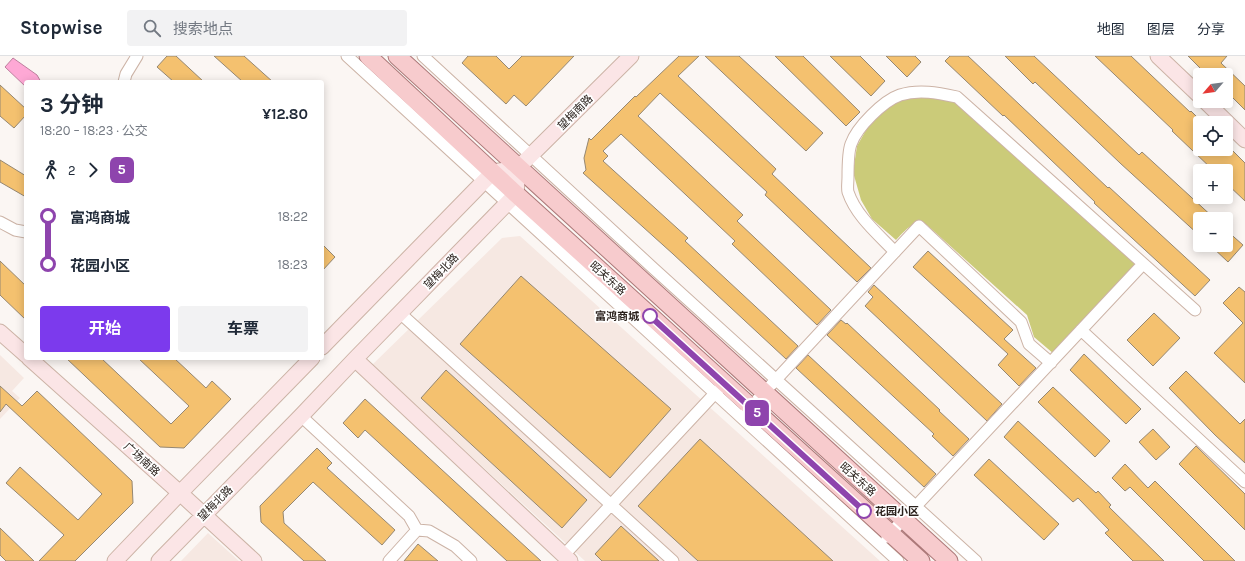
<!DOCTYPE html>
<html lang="zh">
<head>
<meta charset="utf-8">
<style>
  body { margin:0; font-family:Karla,"Noto Sans SC",sans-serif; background:#f2f2f3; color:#1f2937; height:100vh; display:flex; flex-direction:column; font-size:15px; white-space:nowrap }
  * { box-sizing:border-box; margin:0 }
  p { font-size:13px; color:#747a83 }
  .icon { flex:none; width:22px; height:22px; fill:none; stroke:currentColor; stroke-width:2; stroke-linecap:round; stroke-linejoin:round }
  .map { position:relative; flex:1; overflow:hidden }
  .panel { position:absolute; left:24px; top:24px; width:300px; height:280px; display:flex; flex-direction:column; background:#fff; border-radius:4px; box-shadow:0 2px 10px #0003 }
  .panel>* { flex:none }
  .badge { padding:0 8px; border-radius:6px; font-size:14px; line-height:26px }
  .needle { width:26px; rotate:242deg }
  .fabs { position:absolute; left:1193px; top:12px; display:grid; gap:8px }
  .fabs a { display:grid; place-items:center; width:40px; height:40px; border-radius:4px; background:#fff; box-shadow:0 2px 10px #0003; font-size:20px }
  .map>.badge { position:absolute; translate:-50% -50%; box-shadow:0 0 0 2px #fff }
  .legs { display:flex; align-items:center; gap:6px; height:44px; padding:0 16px; font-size:13px }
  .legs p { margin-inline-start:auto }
  .overview { display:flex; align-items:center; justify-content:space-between; height:68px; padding:0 16px }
  h1 { font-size:22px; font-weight:700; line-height:30px }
  .cta { display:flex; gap:8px; margin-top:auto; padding:8px 16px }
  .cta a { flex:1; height:46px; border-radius:4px; background:#7c3aed; color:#fff; font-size:16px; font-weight:700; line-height:46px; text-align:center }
  .cta a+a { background:#f2f2f3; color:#1f2937 }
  ul { padding:0 16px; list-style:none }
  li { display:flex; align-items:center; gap:14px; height:48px; font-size:15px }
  li i { display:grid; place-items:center; width:6px; height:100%; margin:0 5px; background:currentColor }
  li i::after { content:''; width:10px; height:10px; margin:-5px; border:3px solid; border-radius:50%; background:#fff }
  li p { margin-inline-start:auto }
  li:first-child i { background:linear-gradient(#0000 50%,currentColor 0) }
  li:last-child i { background:linear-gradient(currentColor 50%,#0000 0) }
  header { display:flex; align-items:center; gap:24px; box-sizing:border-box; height:56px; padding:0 20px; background:#fff; border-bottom:1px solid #e0e1e3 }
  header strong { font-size:19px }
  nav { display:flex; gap:22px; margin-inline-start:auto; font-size:14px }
  .search { width:280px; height:36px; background:#f2f2f3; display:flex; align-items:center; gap:10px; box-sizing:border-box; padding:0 14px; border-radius:4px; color:#747a83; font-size:15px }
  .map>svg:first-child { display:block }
  .built { fill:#f6e8e2 }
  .green { fill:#cbcb79 }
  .water { fill:#fea8d5; stroke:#be809e }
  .building { fill:#f4c16f; stroke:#958772 }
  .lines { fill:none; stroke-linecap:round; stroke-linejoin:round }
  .street-casing { stroke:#ccb3a6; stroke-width:13 }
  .secondary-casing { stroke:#ccb3a6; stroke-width:17 }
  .primary-casing { stroke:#ac7979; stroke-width:19 }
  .street { stroke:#fff; stroke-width:11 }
  .secondary { stroke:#fbe5e6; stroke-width:15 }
  .primary { stroke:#f7cbcd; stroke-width:17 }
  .line-1-casing { stroke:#fff; stroke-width:9 }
  .line-1 { stroke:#8e44ad; stroke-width:6 }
  .stop-1-dot { fill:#fff; stroke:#8e44ad; stroke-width:2 }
  .labels { text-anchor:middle; stroke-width:3.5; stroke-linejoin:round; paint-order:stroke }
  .street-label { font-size:11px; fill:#2a211c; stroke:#fff }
  .stop-label { font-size:11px; font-weight:bold; fill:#2a211c; stroke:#fff; text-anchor:end }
</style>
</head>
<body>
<header>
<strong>Stopwise</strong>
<div class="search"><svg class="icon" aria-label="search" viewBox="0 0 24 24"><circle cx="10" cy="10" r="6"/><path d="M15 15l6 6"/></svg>搜索地点</div>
<nav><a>地图</a><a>图层</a><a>分享</a></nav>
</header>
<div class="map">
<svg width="1245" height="505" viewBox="0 0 1245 505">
  <rect width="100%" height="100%" fill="#fbf6f3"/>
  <path class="built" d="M 520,180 L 880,505 L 585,505 L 372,309 L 502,182 Z
    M 0,299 L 24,322 L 12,335 L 20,342 L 0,363 Z
    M 208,477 L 239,505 L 181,505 Z"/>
  <path class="green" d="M 934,40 L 955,46 L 1137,206 L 1054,298 L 1034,281 L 1027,259 L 927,169 C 910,166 907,173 896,184 L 872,163 L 861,144 L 853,116 L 857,90 L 869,69 L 889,49 L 910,41 Z"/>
  <path class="water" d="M 13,2 L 37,19 L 41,26 L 26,26 L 26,31 L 5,11 Z"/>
  <path class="building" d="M 167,0 L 176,0 L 204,26 L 174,26 L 157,11 Z
    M 214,0 L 244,0 L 273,26 L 243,26 Z
    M 468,0 L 496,0 L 509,13 L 522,0 L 574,0 L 526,50 L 514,39 L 506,48 L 462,7 Z
    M 679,0 L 699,0 L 678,20 L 776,113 L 772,118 L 871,212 L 857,226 L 765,139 L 767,136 L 660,37 L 638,60 L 743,159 L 737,165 L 831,254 L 817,269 L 732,188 L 735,185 L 621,78 L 603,95 L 608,100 L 603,105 L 688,182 L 685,185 L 798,290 L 786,303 L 673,198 L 583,117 L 586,114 L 584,102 L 589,82 L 591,84 L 635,40 L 636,41 Z
    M 705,0 L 739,0 L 823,77 L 806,95 Z
    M 775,0 L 803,0 L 860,56 L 846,70 Z
    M 830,0 L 860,0 L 885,25 L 871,40 Z
    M 886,0 L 915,0 L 921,6 L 907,21 Z
    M 950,0 L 968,0 L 1108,132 L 1109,131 L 1210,224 L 1195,240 L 1094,147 L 1095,146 L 1004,59 L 1003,60 L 945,5 Z
    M 1005,0 L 1034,0 L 1139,99 L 1142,96 L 1215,163 L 1200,163 L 1200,180 L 1120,107 L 1035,26 L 1033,28 Z
    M 1095,0 L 1131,0 L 1190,56 L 1191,55 L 1200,64 L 1200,93 L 1231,93 L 1245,107 L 1245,145 L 1226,127 L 1226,115 L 1214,115 L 1172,75 L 1173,74 Z
    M 1188,0 L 1227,0 L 1221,7 L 1245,30 L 1245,54 L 1226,35 L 1226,19 L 1207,19 Z
    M 0,29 L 26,53 L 26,59 L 14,72 L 0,60 Z
    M 0,104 L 26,120 L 26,141 L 0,126 Z
    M 1226,174 L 1243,189 L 1228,206 L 1210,189 L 1226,189 Z
    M 322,188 L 335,201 L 322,215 Z
    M 928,195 L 1013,274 L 1004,283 L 1036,312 L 1019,330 L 998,309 L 1008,298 L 913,211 Z
    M 0,205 L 26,230 L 26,264 L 0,239 Z
    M 521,220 L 671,353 L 610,422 L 460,288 Z
    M 874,229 L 1002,348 L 987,365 L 865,250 L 873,241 L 868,236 Z
    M 1239,231 L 1245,236 L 1245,327 L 1214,297 L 1243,267 L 1223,247 Z
    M 1154,257 L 1180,282 L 1153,310 L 1127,284 Z
    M 841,264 L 846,268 L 847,267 L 940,354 L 939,355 L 969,383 L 953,400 L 932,380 L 934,378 L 827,279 Z
    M 1084,298 L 1141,353 L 1126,368 L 1070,314 Z
    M 808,299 L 936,418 L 924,431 L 796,312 Z
    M 66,302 L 101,302 L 171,368 L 189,350 L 138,302 L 174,302 L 206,332 L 212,325 L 231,343 L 184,392 L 160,391 Z
    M 446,314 L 587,444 L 562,472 L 421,342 Z
    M 1186,315 L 1240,368 L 1245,363 L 1245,407 L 1215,379 L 1169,332 Z
    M 0,330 L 22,350 L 37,335 L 132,425 L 133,447 L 75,505 L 39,505 L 64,479 L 6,427 L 20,411 L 78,464 L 102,438 L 6,348 L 0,356 Z
    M 1053,331 L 1110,385 L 1095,401 L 1038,346 Z
    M 365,343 L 541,505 L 507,505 L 365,374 L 358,382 L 343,367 Z
    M 1018,365 L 1096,437 L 1098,435 L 1111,449 L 1109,451 L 1164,505 L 1133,505 L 1105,477 L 1109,474 L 1078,442 L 1073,446 L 1004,381 Z
    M 1153,373 L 1170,391 L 1156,404 L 1139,386 Z
    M 700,383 L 833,505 L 698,505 L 638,450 Z
    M 1196,390 L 1245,438 L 1245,474 L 1179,408 Z
    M 317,392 L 332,407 L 327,412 L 395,474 L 382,489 L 313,426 L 283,456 L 284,467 L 326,505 L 304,505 L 261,466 L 260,450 Z
    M 989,403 L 1059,468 L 1044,484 L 974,419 Z
    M 1125,408 L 1148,432 L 1155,425 L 1235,505 L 1204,505 L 1130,431 L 1125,435 L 1112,422 Z
    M 621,470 L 659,505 L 602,505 L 595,498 Z
    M 0,472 L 34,505 L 6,505 L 0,499 Z
    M 418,488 L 438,505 L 404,505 Z"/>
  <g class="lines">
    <g class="street-casing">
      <path id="street" d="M 347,0 L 898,505
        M 423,0 L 653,212 L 976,505
        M 124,26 L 126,18 L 137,0
        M 0,166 L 15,174 L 26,176
        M 895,196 C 878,178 856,160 848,136 C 847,132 848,126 848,121 C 848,112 848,96 851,88 C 857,71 883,45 900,39 C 919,33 938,37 957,41 L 1195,254
        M 400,257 L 673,505
        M 1081,274 L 1245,426
        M 746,356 L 919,170 L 1021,266 L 1029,288 L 1051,307
        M 301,360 L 409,460 L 417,474 L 389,505
        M 417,474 L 429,475 L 455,490 L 471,505
        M 887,481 L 1143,208
        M 564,499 L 719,333"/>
    </g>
    <g class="secondary-casing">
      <path id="secondary" d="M 1158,0 L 1200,40
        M 1205,45 L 1245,84
        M 518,112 L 631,0
        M 0,276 L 26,299
        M 322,291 L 493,116 L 518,112
        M 29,302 L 180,437 L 254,505
        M 355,303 L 570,505
        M 115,505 L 180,437 L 312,302
        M 159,505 L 301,360 L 355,303 L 516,138 L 518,112"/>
    </g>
    <g class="primary-casing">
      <path id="primary" d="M 368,0 L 516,138 L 921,505
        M 397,0 L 949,505"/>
    </g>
    <use href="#street" class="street"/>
    <use href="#secondary" class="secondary"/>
    <use href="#primary" class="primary"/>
  </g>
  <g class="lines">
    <g class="line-1-casing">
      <path id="line-1" d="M 650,260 L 864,455"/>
    </g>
    <use href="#line-1" class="line-1"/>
  </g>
  <g class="stop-1-dot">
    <circle cx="650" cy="260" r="7"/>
    <circle cx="864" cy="455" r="7"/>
  </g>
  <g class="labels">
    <g class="street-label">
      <text transform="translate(575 56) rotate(-45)" y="4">望梅南路</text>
      <text transform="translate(441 215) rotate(-46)" y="4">望梅北路</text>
      <text transform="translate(608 222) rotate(42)" y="4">昭关东路</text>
      <text transform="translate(142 403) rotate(42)" y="4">广场南路</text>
      <text transform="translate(858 423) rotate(42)" y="4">昭关东路</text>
      <text transform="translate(215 447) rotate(-45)" y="4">望梅北路</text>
    </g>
    <g class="stop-label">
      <text x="639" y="264">富鸿商城</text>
      <text x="875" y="459" text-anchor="start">花园小区</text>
    </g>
  </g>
</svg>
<div class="fabs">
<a><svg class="needle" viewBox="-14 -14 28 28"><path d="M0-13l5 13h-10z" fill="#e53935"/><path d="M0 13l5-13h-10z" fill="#747a83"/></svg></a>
<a><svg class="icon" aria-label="locate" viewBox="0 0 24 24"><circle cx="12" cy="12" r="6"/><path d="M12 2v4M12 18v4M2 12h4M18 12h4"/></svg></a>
<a>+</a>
<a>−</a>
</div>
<b class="badge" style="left:757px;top:357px;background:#8e44ad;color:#fff">5</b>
<section class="panel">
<div class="overview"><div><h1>3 分钟</h1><p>18:20 – 18:23 · 公交</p></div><b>¥12.80</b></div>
<div class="legs"><svg class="icon" aria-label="walk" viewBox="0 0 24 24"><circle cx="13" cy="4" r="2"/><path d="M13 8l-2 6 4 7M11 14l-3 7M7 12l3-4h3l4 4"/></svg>2<svg class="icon" aria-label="forward" viewBox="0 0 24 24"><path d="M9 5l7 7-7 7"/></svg><b class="badge" style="background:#8e44ad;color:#fff">5</b></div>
<ul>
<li><i style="color:#8e44ad"></i><b>富鸿商城</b><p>18:22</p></li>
<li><i style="color:#8e44ad"></i><b>花园小区</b><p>18:23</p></li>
</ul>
<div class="cta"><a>开始</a><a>车票</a></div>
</section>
</div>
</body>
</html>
